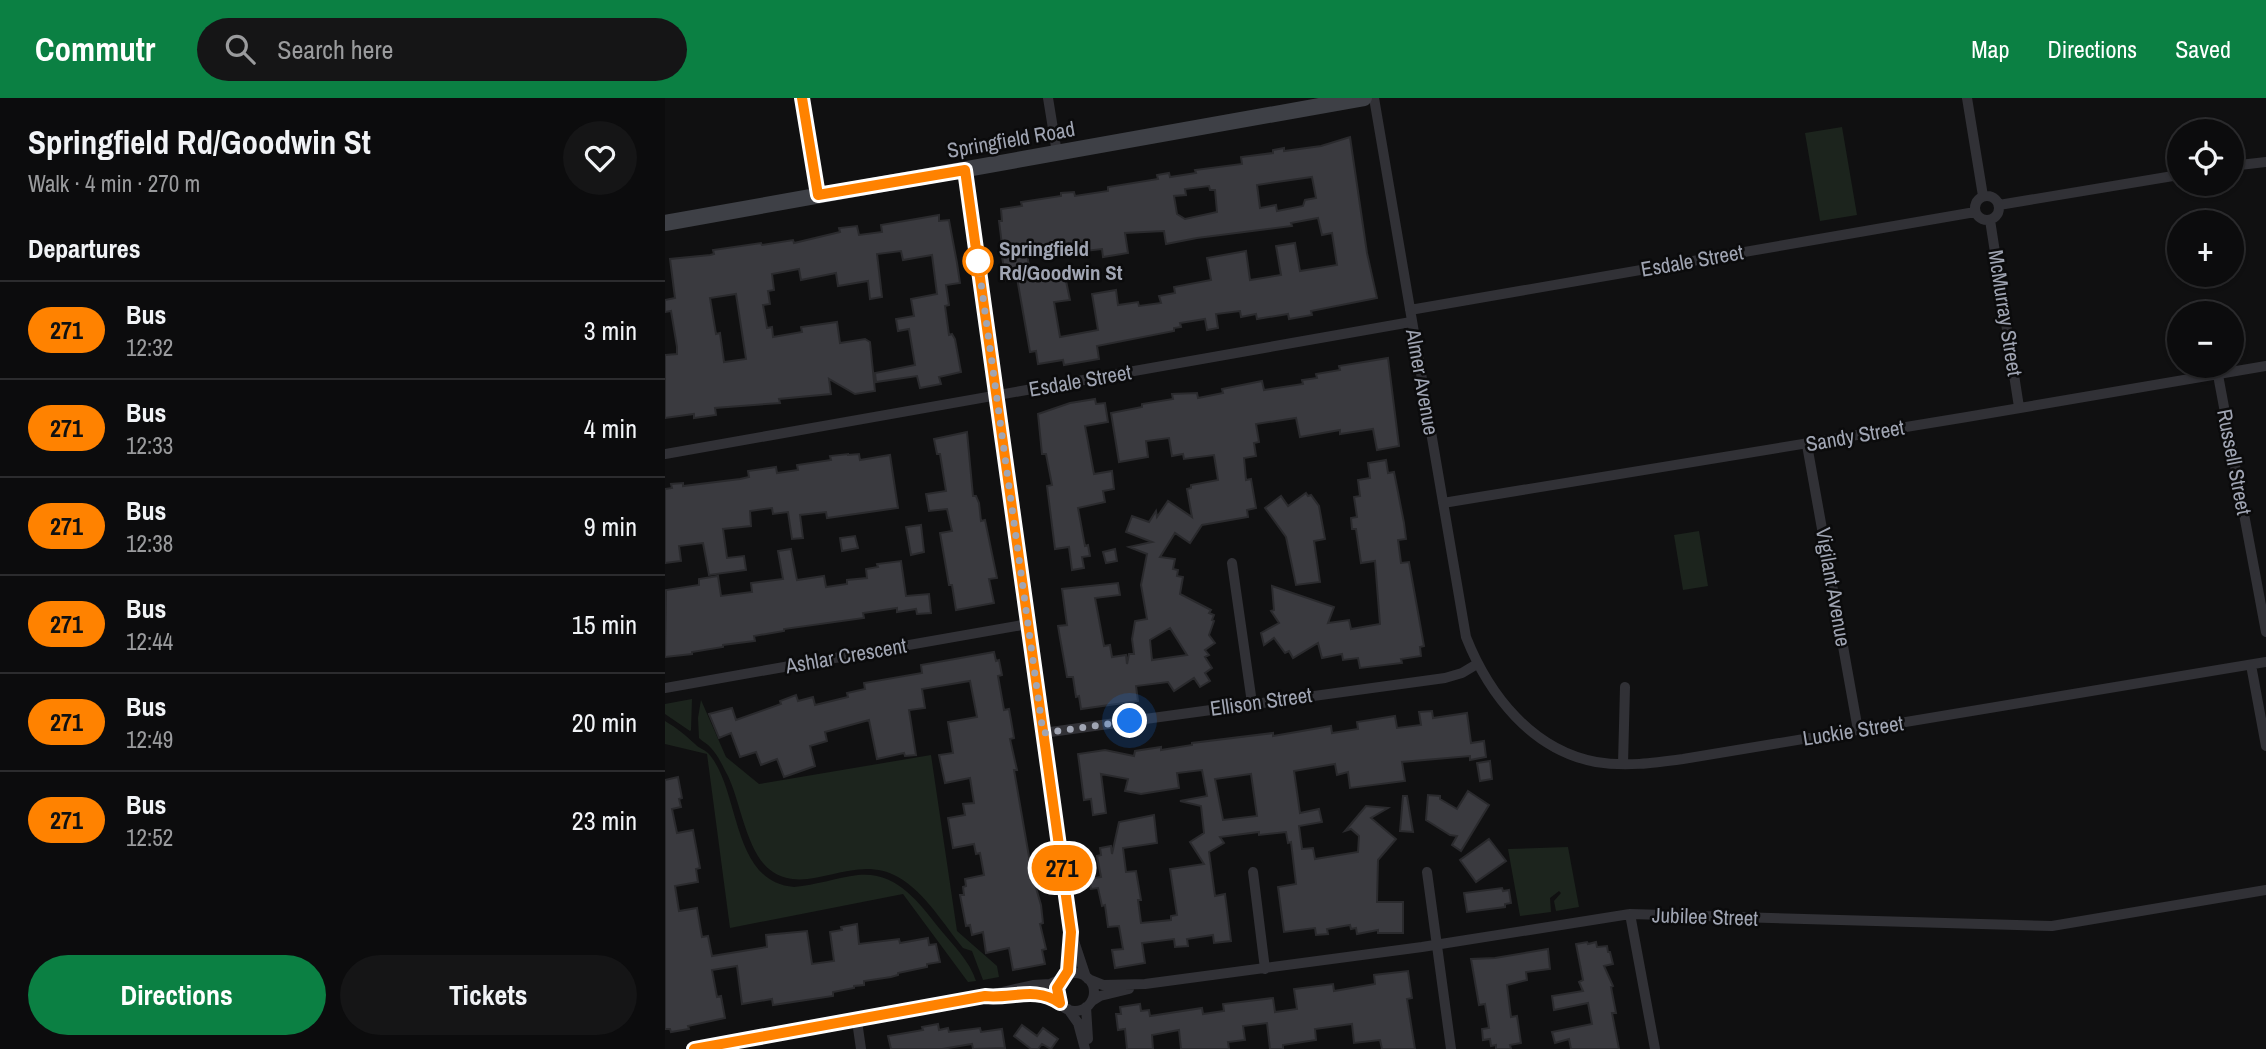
<!DOCTYPE html>
<html lang="en">
<head>
<meta charset="utf-8">
<style>
  body { margin:0; font-family:"Archivo Narrow",sans-serif; background:#151516; color:#f1f3f6; height:100vh; display:flex; flex-direction:column; font-size:26px; white-space:nowrap }
  * { box-sizing:border-box; margin:0 }
  p { font-size:23px; color:#9a9b9d }
  .icon { flex:none; width:38px; height:38px; fill:none; stroke:currentColor; stroke-width:2; stroke-linecap:round; stroke-linejoin:round }
  .map { position:relative; flex:1; overflow:hidden }
  .side { display:flex; flex-direction:column; background:#0c0c0d; width:665px }
  .side>* { flex:none }
  .badge { padding:0 14px; border-radius:23px; font-size:24px; line-height:46px }
  .fabs { position:absolute; left:1502px; top:21px; display:grid; gap:14px }
  .fabs a { display:grid; place-items:center; width:77px; height:77px; border-radius:50%; background:#0c0c0d; box-shadow:0 2px 5px #0004,0 0 0 2px #2c2c2e; font-size:35px }
  .you { position:absolute; width:35px; height:35px; margin:-18px; border:5px solid #fff; border-radius:50%; background:#1a73e8; box-shadow:0 0 0 10px #1a73e833 }
  .map>.badge { position:absolute; translate:-50% -50%; box-shadow:0 0 0 4px #fff }
  h2 { padding:0 28px; font-size:26px; line-height:63px }
  .round { display:grid; place-items:center; flex:none; width:74px; height:74px; border-radius:37px; background:#151516 }
  .overview { display:flex; align-items:center; justify-content:space-between; height:119px; padding:0 28px }
  h1 { font-size:33px; font-weight:800; line-height:52px }
  .action { display:flex; gap:14px; margin-top:auto; padding:14px 28px }
  .action a { flex:1; height:80px; border-radius:42px; background:#0b8043; color:#fff; font-size:28px; font-weight:800; line-height:80px; text-align:center }
  .action a+a { background:#151516; color:#f1f3f6 }
  ul { padding:0; list-style:none }
  li { display:flex; align-items:center; gap:21px; height:98px; padding:0 28px; border-top:2px solid #2c2c2e }
  li div { flex:1 }
  li b { display:block; font-size:26px }
  li em { font-style:normal }
  li .badge { min-width:77px; font-weight:700; text-align:center }
  header { display:flex; align-items:center; gap:42px; box-sizing:border-box; height:98px; padding:0 35px; background:#0b8043; color:#fff }
  header strong { font-size:33px }
  nav { display:flex; gap:38px; margin-inline-start:auto; font-size:24px }
  .search { width:490px; height:63px; background:#151516; display:flex; align-items:center; gap:18px; box-sizing:border-box; padding:0 24px; border-radius:38px; color:#9a9b9d; font-size:26px }
  main { display:flex; flex:1; min-height:0 }
  .map>svg:first-child { display:block }
  .green { fill:#1c241d }
  .building { fill:#3a3a3f; stroke:#2a2a2d; stroke-width:2; fill-rule:evenodd }
  .lines { fill:none; stroke-linecap:round; stroke-linejoin:round }
  .street { stroke:#313136; stroke-width:10 }
  .secondary { stroke:#3e4046; stroke-width:16 }
  .line-casing { stroke:#fff; stroke-width:16 }
  .line { stroke:#ff8200; stroke-width:10 }
  .walk { stroke:#a0a5b3; stroke-width:7; stroke-dasharray:0 12.6 }
  .stop-dot { fill:#fff; stroke:#ff8200; stroke-width:3.5 }
  .labels { text-anchor:middle; stroke-width:5; stroke-linejoin:round; paint-order:stroke }
  .street-label { font-size:21px; fill:#a0a5b3; stroke:#0b0b0c }
  .stop-label { font-size:21px; font-weight:bold; fill:#a0a5b3; stroke:#0b0b0c; text-anchor:start }
</style>
</head>
<body>
<header>
<strong>Commutr</strong>
<div class="search"><svg class="icon" aria-label="search" viewBox="0 0 24 24"><circle cx="10" cy="10" r="6"/><path d="M15 15l6 6"/></svg>Search here</div>
<nav><a>Map</a><a>Directions</a><a>Saved</a></nav>
</header>
<main>
<section class="side">
<div class="overview"><div><h1>Springfield Rd/Goodwin St</h1><p>Walk · 4 min · 270 m</p></div><a class="round"><svg class="icon" aria-label="heart" viewBox="0 0 24 24"><path d="M12 20l-8-8c-3-5 5-10 8-4 3-6 11-1 8 4z"/></svg></a></div>
<h2>Departures</h2>
<ul>
<li><span class="badge" style="background:#ff8200;color:#111">271</span><div><b>Bus</b><p>12:32</p></div><em>3 min</em></li>
<li><span class="badge" style="background:#ff8200;color:#111">271</span><div><b>Bus</b><p>12:33</p></div><em>4 min</em></li>
<li><span class="badge" style="background:#ff8200;color:#111">271</span><div><b>Bus</b><p>12:38</p></div><em>9 min</em></li>
<li><span class="badge" style="background:#ff8200;color:#111">271</span><div><b>Bus</b><p>12:44</p></div><em>15 min</em></li>
<li><span class="badge" style="background:#ff8200;color:#111">271</span><div><b>Bus</b><p>12:49</p></div><em>20 min</em></li>
<li><span class="badge" style="background:#ff8200;color:#111">271</span><div><b>Bus</b><p>12:52</p></div><em>23 min</em></li>
</ul>
<div class="action"><a>Directions</a><a>Tickets</a></div>
</section>
<div class="map">
<svg width="1601" height="951" viewBox="0 0 1601 951">
  <rect width="100%" height="100%" fill="#101011"/>
  <path class="green" d="M 1177,29 L 1192,117 L 1155,123 L 1140,35 Z
    M 1034,433 L 1043,488 L 1018,492 L 1009,437 Z
    M 27,601 L 26,632 L 25,633 L 0,616 L 0,606 Z
    M 36,602 L 61,659 L 94,686 L 266,657 L 292,833 L 332,868 L 334,879 L 318,882 L 307,853 L 298,850 C 279,827 260,794 233,779 C 189,754 145,798 108,774 C 82,758 76,705 63,678 C 58,669 53,657 46,650 C 43,646 38,644 34,640 L 33,620 Z
    M 0,623 C 12,630 20,637 30,646 C 33,650 39,651 43,655 C 76,691 65,784 129,789 C 151,787 171,780 193,777 C 231,773 253,803 274,830 C 287,846 305,863 311,883 L 303,884 L 238,796 L 65,830 L 42,656 L 0,646 Z
    M 903,749 L 914,809 L 891,813 L 889,803 L 896,795 L 894,793 L 885,800 L 886,814 L 855,818 L 843,751 Z"/>
  <path class="building" d="M 685,39 L 702,155 L 712,200 L 646,213 L 647,217 L 624,221 L 623,216 L 592,221 L 591,216 L 576,219 L 575,213 L 551,216 L 553,230 L 542,232 L 540,221 L 515,225 L 516,229 L 509,230 L 509,233 L 432,248 L 434,261 L 399,267 L 398,262 L 373,266 L 371,253 L 365,254 L 352,180 L 341,182 L 335,147 L 337,147 L 334,123 L 337,123 L 336,111 L 357,108 L 356,104 L 396,98 L 396,95 L 409,94 L 410,98 L 443,93 L 443,89 L 493,81 L 492,77 L 504,75 L 505,79 L 531,75 L 530,72 L 577,66 L 576,59 L 608,55 L 608,52 L 619,50 L 619,53 L 656,48 ZM 647,79 L 651,100 L 640,102 L 638,108 L 612,113 L 611,107 L 595,110 L 592,87 ZM 544,88 L 545,92 L 550,92 L 552,114 L 520,121 L 512,116 L 509,98 L 521,97 L 520,91 ZM 653,120 L 657,137 L 667,135 L 672,167 L 635,173 L 630,145 L 611,148 L 616,177 L 585,182 L 581,153 L 542,160 L 546,182 L 509,189 L 510,195 L 494,198 L 496,205 L 474,208 L 473,204 L 453,207 L 451,192 L 427,196 L 433,232 L 395,239 L 389,204 L 405,202 L 400,178 L 389,180 L 388,175 L 366,179 L 362,156 L 382,153 L 382,150 L 393,146 L 419,144 L 420,153 L 437,151 L 438,159 L 463,155 L 460,135 L 499,133 L 501,146 L 532,140 L 627,128 L 626,125 Z
    M 274,117 L 274,123 L 284,122 L 292,165 L 295,185 L 281,187 L 284,207 L 280,208 L 284,237 L 287,236 L 290,241 L 296,274 L 274,279 L 276,286 L 255,290 L 252,278 L 211,284 L 210,275 L 250,267 L 244,231 L 233,233 L 231,221 L 249,218 L 246,201 L 272,196 L 267,157 L 238,162 L 236,153 L 212,156 L 217,199 L 205,201 L 203,183 L 173,188 L 171,175 L 136,182 L 134,171 L 107,176 L 109,192 L 103,193 L 105,206 L 98,207 L 102,230 L 107,229 L 108,239 L 137,234 L 136,229 L 172,224 L 175,245 L 200,241 L 205,244 L 210,293 L 190,296 L 164,281 L 166,296 L 114,301 L 115,305 L 101,306 L 50,310 L 51,317 L 29,320 L 29,316 L 0,320 L 0,257 L 12,256 L 12,249 L 6,213 L 0,214 L 0,202 L 10,200 L 5,161 L 45,157 L 49,156 L 48,152 L 96,145 L 97,147 L 128,142 L 129,145 L 175,134 L 174,130 L 192,128 L 194,137 L 217,134 L 216,127 ZM 71,196 L 81,261 L 59,264 L 55,235 L 51,236 L 45,200 Z
    M 723,260 L 734,348 L 712,352 L 708,331 L 675,336 L 675,332 L 635,339 L 631,320 L 591,326 L 594,344 L 589,345 L 591,358 L 579,360 L 581,382 L 586,381 L 591,410 L 582,412 L 583,419 L 537,427 L 525,445 L 510,435 L 495,459 L 510,461 L 508,471 L 513,472 L 512,478 L 518,479 L 515,496 L 546,512 L 544,515 L 549,517 L 547,522 L 549,523 L 544,537 L 550,545 L 540,552 L 544,557 L 540,559 L 547,570 L 540,575 L 545,583 L 535,589 L 529,580 L 509,593 L 503,584 L 471,588 L 473,603 L 416,611 L 414,598 L 411,599 L 408,579 L 402,579 L 395,540 L 393,528 L 402,527 L 397,491 L 453,485 L 455,497 L 430,500 L 439,548 L 445,547 L 447,559 L 461,557 L 462,566 L 464,556 L 469,556 L 467,541 L 470,523 L 482,521 L 476,487 L 482,456 L 464,449 L 487,444 L 461,434 L 467,418 L 484,424 L 491,413 L 492,419 L 503,403 L 527,419 L 522,391 L 526,390 L 526,387 L 553,382 L 549,357 L 519,361 L 518,356 L 507,358 L 504,340 L 481,343 L 483,359 L 454,364 L 446,315 L 477,309 L 477,306 L 508,301 L 507,296 L 532,295 L 533,300 L 558,295 L 557,291 L 597,283 L 599,292 L 638,286 L 637,282 L 652,280 L 651,276 L 675,272 L 674,268 ZM 505,530 L 522,557 L 487,562 L 485,542 Z
    M 430,301 L 431,306 L 440,305 L 443,324 L 420,328 L 429,376 L 447,373 L 449,391 L 438,393 L 440,404 L 413,410 L 420,448 L 423,447 L 425,458 L 417,459 L 419,470 L 407,472 L 404,449 L 390,451 L 382,388 L 387,387 L 381,356 L 377,356 L 373,316 L 405,305 Z
    M 302,334 L 308,398 L 311,398 L 314,405 L 316,423 L 320,422 L 332,480 L 324,481 L 329,505 L 291,512 L 287,487 L 284,487 L 275,435 L 287,433 L 282,411 L 264,413 L 261,396 L 281,393 L 275,356 L 272,356 L 269,341 Z
    M 183,356 L 183,357 L 194,356 L 195,362 L 225,357 L 233,410 L 162,420 L 161,414 L 135,417 L 138,440 L 127,441 L 123,414 L 108,416 L 107,410 L 85,413 L 86,428 L 58,431 L 62,460 L 79,458 L 81,472 L 44,477 L 38,445 L 14,448 L 16,463 L 0,465 L 0,391 L 7,390 L 6,386 L 18,385 L 18,388 L 75,381 L 84,379 L 83,373 L 111,369 L 112,375 L 133,372 L 132,367 L 166,362 L 165,358 Z
    M 721,362 L 723,375 L 729,374 L 739,425 L 741,441 L 733,442 L 736,465 L 744,464 L 759,548 L 755,549 L 756,558 L 736,561 L 737,565 L 695,570 L 693,560 L 678,562 L 677,556 L 657,560 L 653,545 L 628,560 L 624,553 L 620,555 L 609,540 L 599,547 L 596,535 L 614,525 L 606,513 L 609,512 L 607,488 L 669,509 L 663,525 L 684,522 L 686,531 L 715,526 L 710,463 L 696,465 L 691,431 L 687,431 L 686,420 L 692,419 L 689,399 L 695,398 L 693,382 L 705,380 L 703,365 Z
    M 641,395 L 643,398 L 646,397 L 654,408 L 660,441 L 649,443 L 655,484 L 631,487 L 621,439 L 600,410 L 616,398 L 623,408 Z
    M 256,427 L 259,454 L 246,457 L 241,429 Z
    M 190,438 L 193,450 L 177,453 L 175,440 Z
    M 126,451 L 132,482 L 159,478 L 161,489 L 182,486 L 182,482 L 202,480 L 201,471 L 213,469 L 212,466 L 236,463 L 241,498 L 264,496 L 266,515 L 252,516 L 251,511 L 232,514 L 232,510 L 198,515 L 199,520 L 119,531 L 119,533 L 89,538 L 90,543 L 58,547 L 58,549 L 27,554 L 27,556 L 0,559 L 1,492 L 34,487 L 34,481 L 53,478 L 56,498 L 87,494 L 86,485 L 118,481 L 113,453 Z
    M 450,451 L 452,463 L 441,465 L 438,454 Z
    M 329,554 L 331,563 L 334,562 L 337,577 L 333,578 L 339,612 L 344,611 L 346,622 L 349,640 L 345,641 L 352,672 L 349,672 L 367,776 L 376,807 L 378,825 L 375,826 L 381,851 L 377,852 L 380,866 L 348,872 L 344,850 L 321,855 L 318,834 L 307,837 L 305,827 L 301,828 L 295,797 L 299,797 L 298,789 L 301,788 L 300,781 L 319,777 L 315,755 L 311,756 L 309,746 L 288,750 L 283,720 L 300,717 L 298,706 L 309,705 L 305,680 L 280,685 L 274,657 L 288,655 L 283,624 L 312,619 L 305,583 L 257,591 L 260,610 L 244,612 L 251,657 L 240,658 L 239,655 L 212,661 L 204,622 L 160,634 L 162,643 L 145,648 L 150,668 L 119,679 L 112,661 L 96,667 L 91,654 L 75,659 L 66,635 L 54,640 L 44,616 L 67,610 L 71,622 L 116,606 L 115,603 L 131,597 L 133,603 L 148,599 L 150,607 L 183,599 L 182,595 L 200,591 L 199,585 L 257,575 L 256,567 Z
    M 767,613 L 768,620 L 802,615 L 806,645 L 819,643 L 821,659 L 805,662 L 805,658 L 737,664 L 740,683 L 685,690 L 683,674 L 672,677 L 670,666 L 629,673 L 635,715 L 654,711 L 657,724 L 634,728 L 637,751 L 648,750 L 650,761 L 693,754 L 694,738 L 686,731 L 680,733 L 701,708 L 723,710 L 706,720 L 731,741 L 713,762 L 712,804 L 738,804 L 738,835 L 713,835 L 713,832 L 692,836 L 691,830 L 686,831 L 685,827 L 662,831 L 663,836 L 651,837 L 650,830 L 619,834 L 613,789 L 631,786 L 626,744 L 623,745 L 621,734 L 594,737 L 594,734 L 555,739 L 559,745 L 544,754 L 550,798 L 560,796 L 566,843 L 549,845 L 548,837 L 522,841 L 523,848 L 510,849 L 509,841 L 477,845 L 480,865 L 450,870 L 447,852 L 458,851 L 454,828 L 443,829 L 440,807 L 437,808 L 433,790 L 426,791 L 424,781 L 436,779 L 432,758 L 436,757 L 435,750 L 446,748 L 447,756 L 454,724 L 489,717 L 492,745 L 458,750 L 461,774 L 471,773 L 476,802 L 473,802 L 476,825 L 506,822 L 506,818 L 512,817 L 505,771 L 539,766 L 525,744 L 539,735 L 536,708 L 515,703 L 542,698 L 537,672 L 512,675 L 514,690 L 476,696 L 460,693 L 463,681 L 436,676 L 441,715 L 428,717 L 426,701 L 419,702 L 413,656 L 440,652 L 469,658 L 470,653 L 496,649 L 496,652 L 527,647 L 527,645 L 608,635 L 608,638 L 666,628 L 667,635 L 693,631 L 692,624 L 730,618 L 732,630 L 756,627 L 754,614 ZM 586,676 L 592,718 L 558,722 L 550,681 Z
    M 825,663 L 827,681 L 815,683 L 812,665 Z
    M 13,679 L 17,700 L 14,701 L 16,709 L 7,711 L 12,735 L 28,732 L 35,770 L 31,771 L 33,784 L 10,788 L 14,813 L 32,810 L 37,839 L 43,838 L 47,858 L 102,849 L 101,837 L 142,833 L 147,866 L 169,863 L 165,834 L 177,832 L 176,829 L 192,826 L 194,846 L 234,841 L 235,845 L 263,840 L 264,847 L 271,846 L 275,864 L 262,866 L 262,869 L 233,875 L 233,877 L 226,879 L 199,883 L 199,887 L 189,888 L 189,890 L 168,894 L 168,898 L 108,907 L 107,901 L 77,906 L 72,868 L 47,872 L 52,899 L 56,898 L 60,920 L 23,928 L 24,931 L 6,934 L 5,931 L 0,931 L 0,682 Z
    M 803,693 L 824,707 L 796,753 L 787,747 L 792,738 L 785,737 L 761,722 L 763,697 L 775,698 L 775,701 L 792,711 Z
    M 738,698 L 742,698 L 748,734 L 735,733 Z
    M 824,741 L 841,763 L 811,784 L 795,762 Z
    M 837,790 L 838,793 L 844,792 L 846,805 L 840,806 L 840,809 L 802,814 L 799,795 Z
    M 922,844 L 923,846 L 931,844 L 932,849 L 942,848 L 943,854 L 945,854 L 948,866 L 939,868 L 948,888 L 946,889 L 951,915 L 947,915 L 954,951 L 906,951 L 904,941 L 890,945 L 887,934 L 927,926 L 923,905 L 889,912 L 887,898 L 918,893 L 914,884 L 918,882 L 911,846 Z
    M 883,851 L 885,871 L 861,874 L 862,882 L 842,887 L 846,919 L 852,918 L 856,945 L 845,947 L 846,951 L 831,951 L 831,947 L 826,948 L 825,941 L 818,942 L 817,931 L 824,930 L 820,906 L 814,907 L 806,861 L 830,860 Z
    M 743,873 L 747,900 L 742,901 L 750,951 L 717,951 L 715,942 L 689,945 L 687,926 L 650,931 L 651,942 L 618,947 L 618,951 L 605,951 L 602,925 L 578,928 L 580,942 L 563,944 L 564,951 L 516,951 L 514,932 L 487,937 L 488,951 L 462,951 L 460,931 L 453,932 L 451,916 L 456,916 L 455,909 L 475,906 L 476,913 L 484,912 L 485,918 L 537,910 L 538,916 L 559,913 L 558,906 L 608,900 L 610,914 L 632,911 L 629,891 L 668,886 L 669,893 L 710,886 L 709,877 Z
    M 273,926 L 274,932 L 283,930 L 284,934 L 315,930 L 316,934 L 337,931 L 340,950 L 308,951 L 307,946 L 277,951 L 226,951 L 223,938 L 258,932 L 257,929 Z
    M 357,927 L 372,938 L 378,930 L 393,941 L 386,951 L 377,946 L 373,951 L 366,951 L 349,938 Z"/>
  <g class="lines">
    <path class="street" d="M 137,0 L 153,98
      M 383,0 L 392,55
      M 709,0 L 801,539 C 824,597 867,652 931,664 C 960,669 989,665 1018,661 L 1601,564
      M 1302,0 L 1318,98
      M 1566,68 L 1601,64
      M 300,72 L 406,834 L 421,879
      M1310 110a12 12 0 1 1 24 0a12 12 0 1 1-24 0Z
      M 1334,107 L 1514,77
      M 1325,122 L 1354,309
      M 745,212 L 1310,114
      M 1553,277 L 1601,534
      M 1142,347 L 1193,632
      M 0,356 L 746,224
      M 778,405 C 1053,360 1327,316 1601,268
      M 567,465 L 587,605
      M 1586,567 L 1601,648
      M 0,590 L 363,526
      M 378,635 L 780,580 L 797,575 L 812,566
      M 958,666 L 960,589
      M 588,774 L 600,871
      M 762,774 L 786,951
      M 965,816 L 990,951
      M391 894a19 19 0 1 1 38 0a19 19 0 1 1-38 0Z
      M 401,878 L 405,840
      M 423,881 L 438,887 L 480,886 L 757,849 L 965,816 L 1387,828 L 1601,792
      M 351,897 L 376,896 L 395,905
      M 427,903 L 435,898 L 464,891
      M 421,909 L 423,941
      M 403,911 L 413,925 L 420,951
      M 192,923 L 196,951
      M 29,951 L 320,898 L 368,887 L 385,886 L 398,880"/>
    <path class="secondary" d="M 0,125 L 699,0"/>
  </g>
  <g class="lines">
    <g class="line-casing">
      <path id="line" d="M 29,951 L 320,898 C 347,901 370,888 395,905 L 392,890 L 403,873 L 406,834 L 300,72 L 153,97 L 137,0"/>
    </g>
    <use href="#line" class="line"/>
    <path class="walk" d="M 313,163 L 378,635 L 465,623"/>
  </g>
  <circle class="stop-dot" cx="313" cy="163" r="14"/>
  <g class="labels">
    <g class="street-label">
      <text transform="translate(346 42) rotate(-10)" y="7">Springfield Road</text>
      <text transform="translate(1027 163) rotate(-10)" y="7">Esdale Street</text>
      <text transform="translate(1340 215) rotate(81)" y="7">McMurray Street</text>
      <text transform="translate(415 283) rotate(-10)" y="7">Esdale Street</text>
      <text transform="translate(757 284) rotate(80)" y="7">Almer Avenue</text>
      <text transform="translate(1190 338) rotate(-10)" y="7">Sandy Street</text>
      <text transform="translate(1569 364) rotate(79)" y="7">Russell Street</text>
      <text transform="translate(1168 489) rotate(80)" y="7">Vigilant Avenue</text>
      <text transform="translate(181 558) rotate(-10)" y="7">Ashlar Crescent</text>
      <text transform="translate(596 604) rotate(-8)" y="7">Ellison Street</text>
      <text transform="translate(1188 633) rotate(-9)" y="7">Luckie Street</text>
      <text transform="translate(1040 819) rotate(2)" y="7">Jubilee Street</text>
    </g>
    <g class="stop-label">
      <text x="334" y="158">Springfield<tspan x="334" dy="24">Rd/Goodwin St</tspan></text>
    </g>
  </g>
</svg>
<div class="fabs">
<a><svg class="icon" aria-label="locate" viewBox="0 0 24 24"><circle cx="12" cy="12" r="6"/><path d="M12 2v4M12 18v4M2 12h4M18 12h4"/></svg></a>
<a>+</a>
<a>−</a>
</div>
<div class="you" style="left:465px;top:623px"></div>
<b class="badge" style="left:397px;top:770px;background:#ff8200;color:#111">271</b>
</div>
</main>
</body>
</html>
